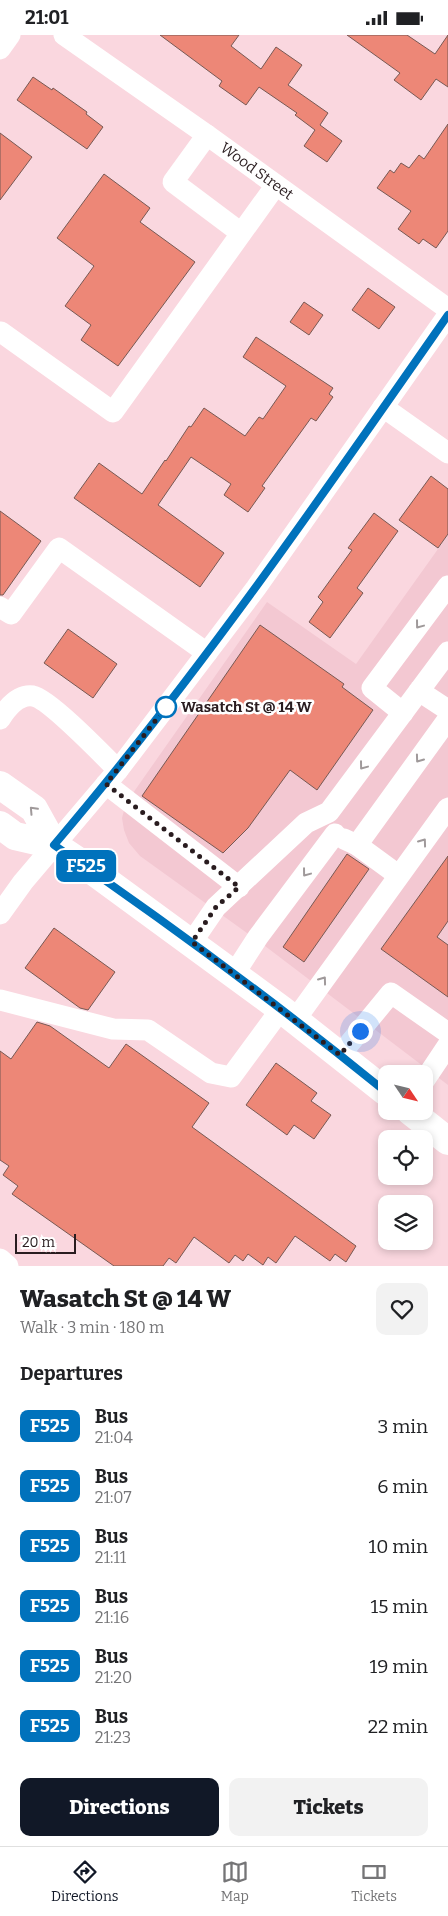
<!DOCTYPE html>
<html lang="en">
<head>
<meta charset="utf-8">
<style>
  body { margin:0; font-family:Bitter,serif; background:#f2f2f2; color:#202124; height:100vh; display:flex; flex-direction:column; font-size:19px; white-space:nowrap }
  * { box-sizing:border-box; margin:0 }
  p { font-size:16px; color:#757577 }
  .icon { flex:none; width:28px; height:28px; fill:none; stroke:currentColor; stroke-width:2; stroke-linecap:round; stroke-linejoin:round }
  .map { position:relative; height:1231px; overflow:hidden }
  .panel { display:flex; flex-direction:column; background:#fff; flex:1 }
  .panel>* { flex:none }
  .badge { padding:0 10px; border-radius:8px; font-size:18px; line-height:32px }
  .needle { width:32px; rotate:125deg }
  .tools { position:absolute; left:378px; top:1030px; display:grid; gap:10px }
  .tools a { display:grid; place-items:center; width:55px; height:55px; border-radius:10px; background:#fff; box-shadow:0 2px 8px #0003; font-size:25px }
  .scale { position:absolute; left:15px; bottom:12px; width:61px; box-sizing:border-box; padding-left:5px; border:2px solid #291c1f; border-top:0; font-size:14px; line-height:18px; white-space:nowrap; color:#291c1f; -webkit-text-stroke:4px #fff; paint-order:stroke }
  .you { position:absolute; width:25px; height:25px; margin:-12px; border:4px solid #fff; border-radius:50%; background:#1a73e8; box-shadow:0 0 0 8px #1a73e833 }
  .map>.badge { position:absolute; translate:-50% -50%; box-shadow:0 0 0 2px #fff }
  h2 { padding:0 20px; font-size:19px; line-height:45px }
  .round { display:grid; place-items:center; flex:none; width:52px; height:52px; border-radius:10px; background:#f2f2f2 }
  .headline { display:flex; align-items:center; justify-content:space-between; height:85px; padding:0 20px }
  h1 { font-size:24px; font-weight:800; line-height:38px }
  .cta { display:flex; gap:10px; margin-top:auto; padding:10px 20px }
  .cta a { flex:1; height:58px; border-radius:10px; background:#111827; color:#fff; font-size:20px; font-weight:800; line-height:58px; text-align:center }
  .cta a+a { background:#f2f2f2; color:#202124 }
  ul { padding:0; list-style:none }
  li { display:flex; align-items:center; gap:15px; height:60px; padding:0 20px }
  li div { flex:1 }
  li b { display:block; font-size:19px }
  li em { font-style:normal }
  li .badge { min-width:55px; font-weight:700; text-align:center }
  .status { display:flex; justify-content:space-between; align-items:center; height:35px; padding:0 25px; background:#fff; direction:ltr }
  .status svg { height:14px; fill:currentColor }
  .menu { display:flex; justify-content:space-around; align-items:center; height:70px; border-top:1px solid #e0e0e0; background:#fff; font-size:14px; color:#757577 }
  .menu a { display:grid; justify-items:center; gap:2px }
  .menu .current { color:#111827 }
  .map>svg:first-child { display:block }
  .built { fill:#f3c8d2 }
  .building { fill:#ed8777; stroke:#775954 }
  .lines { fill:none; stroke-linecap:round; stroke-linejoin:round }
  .minor { stroke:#fff; stroke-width:21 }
  .major { stroke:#fff; stroke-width:28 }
  .oneway { stroke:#9f999a }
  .line-casing { stroke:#fff; stroke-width:11 }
  .line { stroke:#0072bc; stroke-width:8 }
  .walk { stroke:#291c1f; stroke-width:5; stroke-dasharray:0 9 }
  .stop-dot { fill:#fff; stroke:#0072bc; stroke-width:2.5 }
  .labels { text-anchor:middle; stroke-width:5; stroke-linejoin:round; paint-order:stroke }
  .street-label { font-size:15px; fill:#291c1f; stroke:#fff }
  .stop-label { font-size:15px; font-weight:bold; fill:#291c1f; stroke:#fff; text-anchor:start }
</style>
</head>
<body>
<div class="status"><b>21:01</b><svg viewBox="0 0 49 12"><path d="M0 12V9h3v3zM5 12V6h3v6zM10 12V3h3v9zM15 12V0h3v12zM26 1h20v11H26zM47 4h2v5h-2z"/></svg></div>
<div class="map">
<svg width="448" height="1231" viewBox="0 0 448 1231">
  <rect width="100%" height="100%" fill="#fad7df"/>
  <path class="built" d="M 448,500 L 448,1050 L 265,911 L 140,821 L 129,808 L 124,795 L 122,783 L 126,768 L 267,567 L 356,629 Z"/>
  <path class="building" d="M 160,0 L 239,0 L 231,11 L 261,34 L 276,12 L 302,30 L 288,50 L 328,78 L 320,90 L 342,106 L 327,127 L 304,111 L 315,95 L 295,80 L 297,78 L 259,52 L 246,70 L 219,51 L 222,46 Z
    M 347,0 L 407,0 L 435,19 L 448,0 L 448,52 L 436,44 L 421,65 L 394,45 L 400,38 Z
    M 33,42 L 52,55 L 53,53 L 87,77 L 86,79 L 103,92 L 87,114 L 17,65 Z
    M 448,89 L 448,196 L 436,213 L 423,204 L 419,209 L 398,194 L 411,176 L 377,153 L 390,135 L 394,138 L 401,128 L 409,133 L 419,120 L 424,124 Z
    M 0,98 L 32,122 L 0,165 Z
    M 104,139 L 150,173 L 140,187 L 195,227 L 118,331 L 81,305 L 91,290 L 65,271 L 94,231 L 57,203 Z
    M 368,253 L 395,272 L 379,294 L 352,275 Z
    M 304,267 L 323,280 L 309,300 L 290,287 Z
    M 256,302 L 333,353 L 329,359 L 333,362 L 316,386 L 311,383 L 262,451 L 265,453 L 248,477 L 224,460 L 231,449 L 191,422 L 158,470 L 224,518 L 200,552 L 74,463 L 99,428 L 142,459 L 165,425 L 166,426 L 189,391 L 191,392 L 204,373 L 245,401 L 259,382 L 263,384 L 286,351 L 243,322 Z
    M 431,441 L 448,454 L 448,499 L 438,513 L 399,485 Z
    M 0,476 L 41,506 L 3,560 L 0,560 Z
    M 374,478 L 398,496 L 357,553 L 363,558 L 330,603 L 309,587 L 323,567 L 318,562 L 352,515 L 348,513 Z
    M 260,590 L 344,649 L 342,652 L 373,675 L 317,755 L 290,735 L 248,793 L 223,818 L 142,761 Z
    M 68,594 L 117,629 L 93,663 L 44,628 Z
    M 347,819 L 369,834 L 304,927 L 283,912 Z
    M 448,821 L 448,886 L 437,902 L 448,910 L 448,962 L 381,914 Z
    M 54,893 L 115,937 L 88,975 L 80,973 L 25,933 Z
    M 37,987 L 50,991 L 109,1033 L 126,1009 L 209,1068 L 192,1092 L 356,1211 L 346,1227 L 335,1219 L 330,1226 L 295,1201 L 276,1228 L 268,1222 L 263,1230 L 248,1219 L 243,1226 L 235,1220 L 229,1228 L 194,1202 L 176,1228 L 169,1223 L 163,1231 L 114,1231 L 12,1159 L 18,1151 L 3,1140 L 9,1131 L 0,1125 L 0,1016 L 11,1024 Z
    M 276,1028 L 317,1058 L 311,1066 L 331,1080 L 314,1104 L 294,1090 L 287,1100 L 246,1070 Z"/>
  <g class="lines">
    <g class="minor">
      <path id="s1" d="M 64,0 L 207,100 L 448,274"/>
      <path d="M 0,14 L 10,0"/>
      <path d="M 207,100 L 173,147 L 241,198"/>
      <path d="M 1,297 L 113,377 L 276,150"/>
      <path d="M 383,372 L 448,418"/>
      <path d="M 0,572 L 11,579 L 59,513 L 207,618"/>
      <path d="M 419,656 L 448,675"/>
      <path d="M 403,678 L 372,653 L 448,551"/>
      <path d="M 0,684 C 7,673 19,659 33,661 C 49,664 104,721 118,735"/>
      <path d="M 106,749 L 239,852"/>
      <path d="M 344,804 L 357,810 L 398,840"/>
      <path d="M 357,810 L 448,684"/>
      <path d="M 0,879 L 23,847 L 118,735 L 256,553 L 448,280"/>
      <path d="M 192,907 L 216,872 L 306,788 L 329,777 L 448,617"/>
      <path d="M 234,939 L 258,902 L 335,799"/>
      <path d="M 0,965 L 113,994 L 148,995 L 211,1038 L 231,1042 L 281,974"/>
      <path d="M 295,985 L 448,773"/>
      <path d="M 340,1020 L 391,958 L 448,998"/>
      <path d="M 424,1046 L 448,1010"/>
      <path d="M 0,1224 L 8,1231"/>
    </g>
    <path class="major" d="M 0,750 L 34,774 L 54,810
      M 0,790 L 15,801 L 54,810 L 90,834 L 281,974 L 386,1057
      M 410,1076 L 448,1106"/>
  </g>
  <defs><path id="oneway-chevron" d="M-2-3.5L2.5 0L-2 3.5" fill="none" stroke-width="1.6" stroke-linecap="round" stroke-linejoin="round" transform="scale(1.25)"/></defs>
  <g class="oneway">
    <use href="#oneway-chevron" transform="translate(419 590) rotate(127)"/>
    <use href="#oneway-chevron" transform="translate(419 724) rotate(126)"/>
    <use href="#oneway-chevron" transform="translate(363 731) rotate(127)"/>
    <use href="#oneway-chevron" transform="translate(33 775) rotate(-133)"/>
    <use href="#oneway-chevron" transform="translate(423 807) rotate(-54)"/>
    <use href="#oneway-chevron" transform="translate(306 838) rotate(127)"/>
    <use href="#oneway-chevron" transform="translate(323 945) rotate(-54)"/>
  </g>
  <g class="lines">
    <g class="line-casing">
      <path id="line" d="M 386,1057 C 279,970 168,888 54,810 C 197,642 322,461 448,280"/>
    </g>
    <use href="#line" class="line"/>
    <path class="walk" d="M 166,672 L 106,749 L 239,852 L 216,872 L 192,907 L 340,1020 L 360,996"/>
  </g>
  <circle class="stop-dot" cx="166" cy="672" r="10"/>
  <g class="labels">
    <g class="street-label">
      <text dy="5" stroke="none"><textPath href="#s1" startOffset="236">Wood Street</textPath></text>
    </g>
    <g class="stop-label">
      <text x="181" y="677">Wasatch St @ 14 W</text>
    </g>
  </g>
</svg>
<div class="tools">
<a><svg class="needle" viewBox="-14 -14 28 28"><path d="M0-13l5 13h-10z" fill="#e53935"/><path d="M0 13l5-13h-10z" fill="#757577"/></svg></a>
<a><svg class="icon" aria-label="locate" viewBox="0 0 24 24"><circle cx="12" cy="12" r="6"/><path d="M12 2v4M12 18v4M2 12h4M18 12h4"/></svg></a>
<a><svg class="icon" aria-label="layers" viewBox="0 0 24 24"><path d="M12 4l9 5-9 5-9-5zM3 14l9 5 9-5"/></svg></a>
</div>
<div class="scale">20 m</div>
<div class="you" style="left:360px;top:996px"></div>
<b class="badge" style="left:86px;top:831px;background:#0072bc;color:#fff">F525</b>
</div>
<section class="panel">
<div class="headline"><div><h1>Wasatch St @ 14 W</h1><p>Walk · 3 min · 180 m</p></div><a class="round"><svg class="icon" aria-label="heart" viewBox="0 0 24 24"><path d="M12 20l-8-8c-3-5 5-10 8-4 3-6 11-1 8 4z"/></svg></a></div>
<h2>Departures</h2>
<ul>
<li><span class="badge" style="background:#0072bc;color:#fff">F525</span><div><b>Bus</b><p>21:04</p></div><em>3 min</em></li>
<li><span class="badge" style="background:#0072bc;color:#fff">F525</span><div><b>Bus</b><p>21:07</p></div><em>6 min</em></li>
<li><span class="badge" style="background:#0072bc;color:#fff">F525</span><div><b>Bus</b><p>21:11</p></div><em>10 min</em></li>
<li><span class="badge" style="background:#0072bc;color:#fff">F525</span><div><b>Bus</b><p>21:16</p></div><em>15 min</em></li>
<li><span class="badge" style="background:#0072bc;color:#fff">F525</span><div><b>Bus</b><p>21:20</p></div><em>19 min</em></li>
<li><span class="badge" style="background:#0072bc;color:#fff">F525</span><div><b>Bus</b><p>21:23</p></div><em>22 min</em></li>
</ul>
<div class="cta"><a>Directions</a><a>Tickets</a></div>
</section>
<nav class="menu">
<a class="current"><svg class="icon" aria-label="directions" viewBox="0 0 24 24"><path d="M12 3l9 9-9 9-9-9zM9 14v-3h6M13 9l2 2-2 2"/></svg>Directions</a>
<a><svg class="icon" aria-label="map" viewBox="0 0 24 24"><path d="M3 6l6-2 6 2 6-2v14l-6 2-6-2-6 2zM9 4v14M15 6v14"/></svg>Map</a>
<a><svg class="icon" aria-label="tickets" viewBox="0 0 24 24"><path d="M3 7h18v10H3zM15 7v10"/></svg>Tickets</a>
</nav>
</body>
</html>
